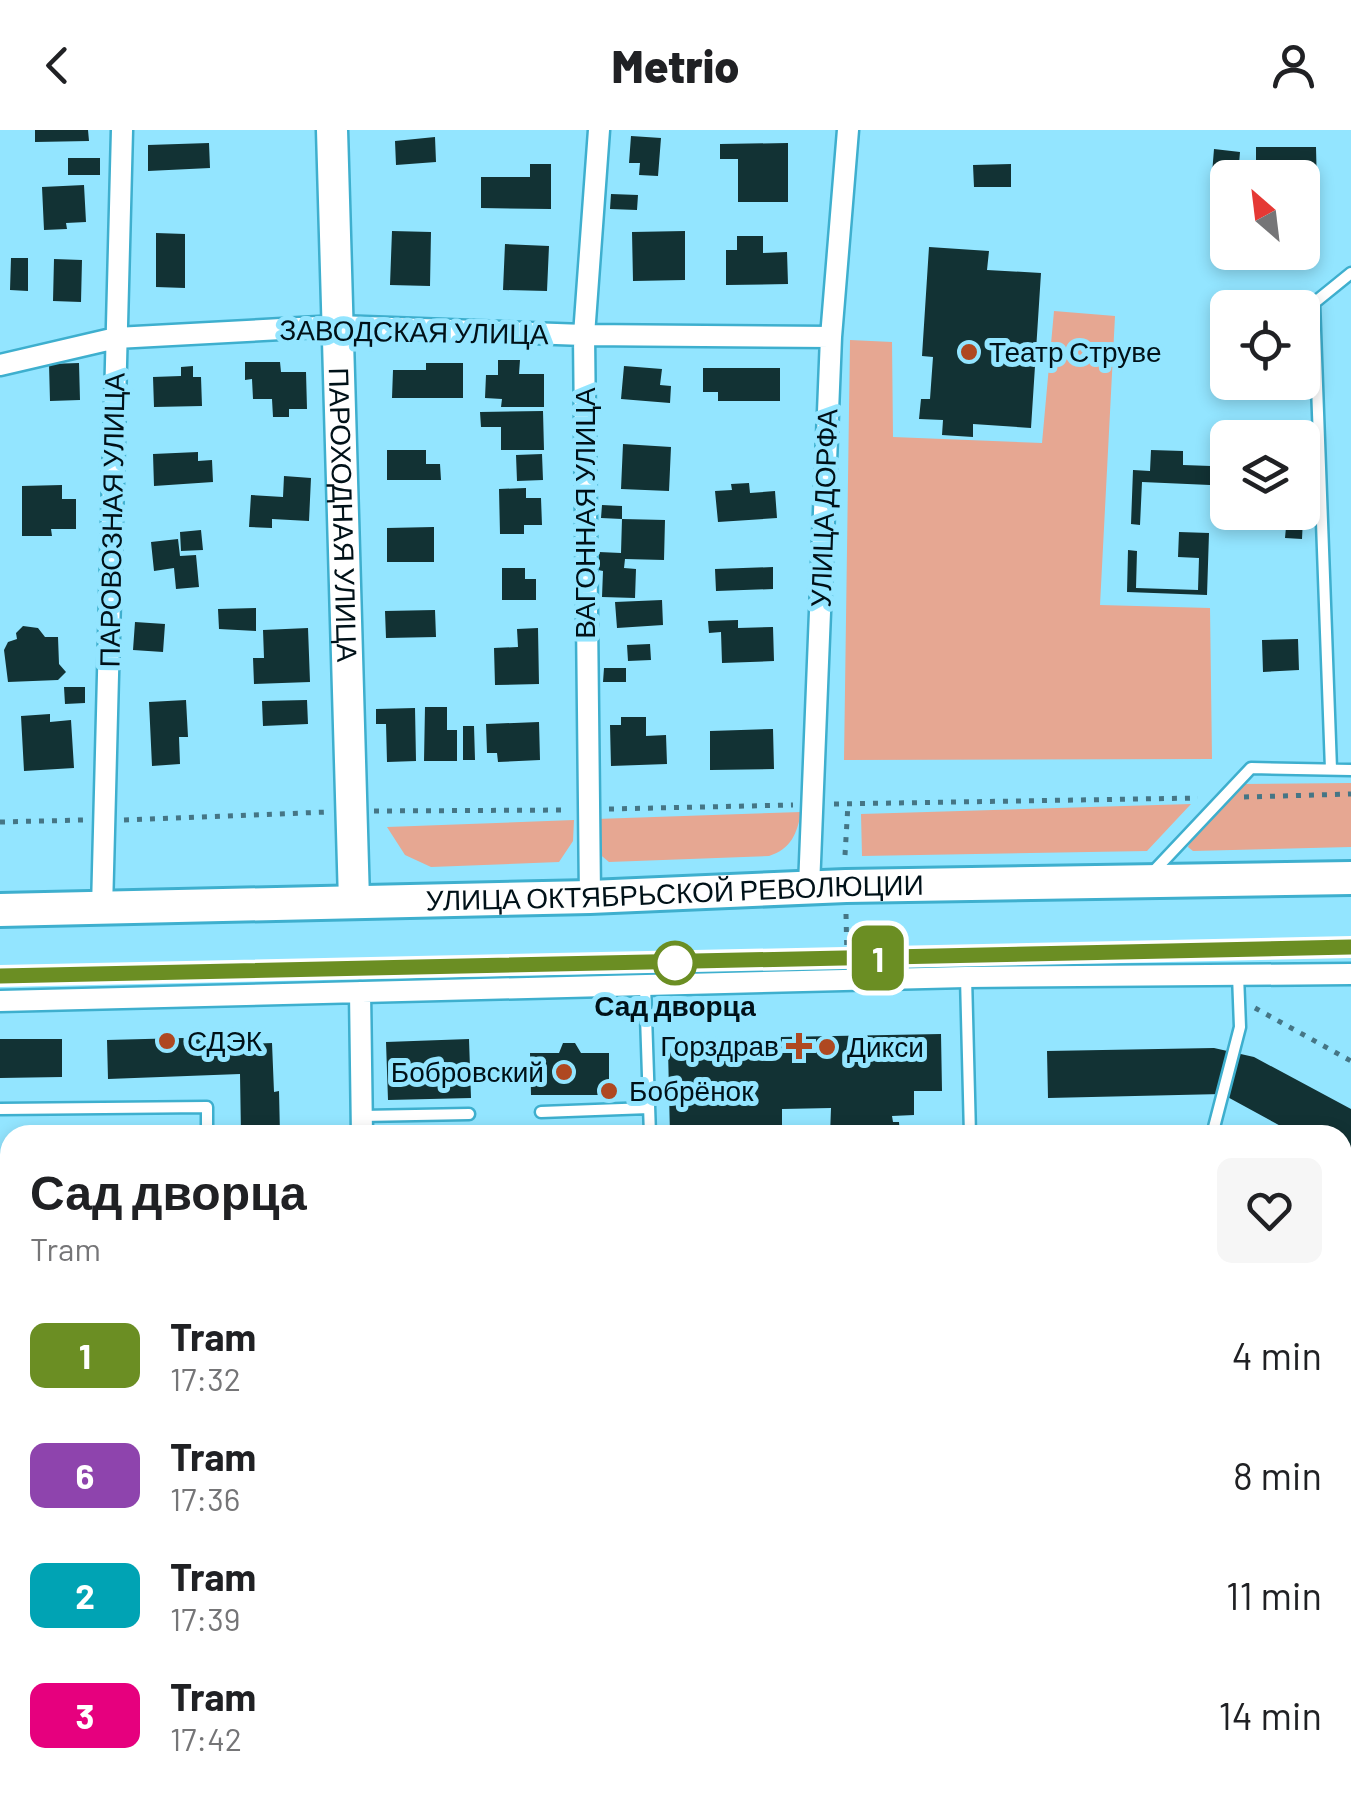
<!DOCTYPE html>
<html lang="en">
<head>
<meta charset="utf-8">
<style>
  body { margin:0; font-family:Barlow,sans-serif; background:#f6f6f6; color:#202124; height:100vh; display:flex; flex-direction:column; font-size:38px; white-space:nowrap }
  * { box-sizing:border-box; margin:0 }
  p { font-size:32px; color:#757577 }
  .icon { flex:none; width:55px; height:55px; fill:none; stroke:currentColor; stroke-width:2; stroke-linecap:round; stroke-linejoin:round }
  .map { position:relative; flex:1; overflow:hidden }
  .side { position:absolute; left:0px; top:995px; width:1352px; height:670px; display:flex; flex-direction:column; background:#fff; border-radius:30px 30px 0 0; box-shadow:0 5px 15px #0003 }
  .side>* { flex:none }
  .badge { padding:0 20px; border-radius:15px; font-size:35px; line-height:65px }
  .needle { width:65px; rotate:332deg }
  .tools { position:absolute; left:1210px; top:30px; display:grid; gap:20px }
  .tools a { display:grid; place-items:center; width:110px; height:110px; border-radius:15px; background:#fff; box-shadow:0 5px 15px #0003; font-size:50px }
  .map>.badge { position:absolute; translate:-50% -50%; box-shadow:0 0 0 5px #fff }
  .round { display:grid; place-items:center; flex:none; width:105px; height:105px; border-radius:15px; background:#f6f6f6 }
  .summary { display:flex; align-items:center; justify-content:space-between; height:170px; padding:0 30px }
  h1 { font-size:48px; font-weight:800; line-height:75px }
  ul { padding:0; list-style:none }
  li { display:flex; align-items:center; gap:30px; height:120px; padding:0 30px }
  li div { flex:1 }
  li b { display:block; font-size:38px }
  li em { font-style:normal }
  li .badge { min-width:110px; font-weight:700; text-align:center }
  header { display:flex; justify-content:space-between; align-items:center; height:130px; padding:0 30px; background:#fff; font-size:45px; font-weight:800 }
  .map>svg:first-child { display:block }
  .built { fill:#7fd7f2 }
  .green { fill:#e6a792 }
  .building { fill:#123234 }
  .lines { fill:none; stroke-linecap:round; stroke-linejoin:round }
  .service-casing { stroke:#3eafce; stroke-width:15 }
  .minor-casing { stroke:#3eafce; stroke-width:25 }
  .secondary-casing { stroke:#3eafce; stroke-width:35 }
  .primary-casing { stroke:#3eafce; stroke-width:38 }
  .path { stroke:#457585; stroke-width:5; stroke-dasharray:5 8; stroke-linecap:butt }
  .service { stroke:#fff; stroke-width:10 }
  .minor { stroke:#fff; stroke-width:20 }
  .secondary { stroke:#fff; stroke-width:30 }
  .primary { stroke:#fff; stroke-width:32 }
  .tram { stroke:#4f8395; stroke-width:2.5 }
  .line-casing { stroke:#fff; stroke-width:22 }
  .line { stroke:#6b8e23; stroke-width:15 }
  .poi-dot { fill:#af4821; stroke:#93e5ff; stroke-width:4 }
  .stop-dot { fill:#fff; stroke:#6b8e23; stroke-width:5 }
  .labels { text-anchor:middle; stroke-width:10; stroke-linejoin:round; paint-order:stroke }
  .street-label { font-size:28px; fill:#001118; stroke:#93e5ff }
  .poi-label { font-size:28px; fill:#001118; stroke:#93e5ff; text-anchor:start }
  .stop-label { font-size:28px; font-weight:bold; fill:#001118; stroke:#93e5ff }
</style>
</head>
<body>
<header><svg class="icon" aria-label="back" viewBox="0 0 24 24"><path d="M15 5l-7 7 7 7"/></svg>Metrio<svg class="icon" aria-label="person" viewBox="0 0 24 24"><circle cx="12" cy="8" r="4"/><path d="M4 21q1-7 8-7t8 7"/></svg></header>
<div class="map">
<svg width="1351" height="1665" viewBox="0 0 1351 1665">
  <rect width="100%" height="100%" fill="#93e5ff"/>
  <path class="built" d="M 0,1077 L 10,1077 L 10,1275 L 0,1275 Z
    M 1343,1516 L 1351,1516 L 1351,1665 L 1266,1665 L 1266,1655 L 1342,1655 Z"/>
  <path class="green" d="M 1054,181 L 1115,186 L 1100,475 L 1210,478 L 1212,629 L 844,630 L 850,210 L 892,212 L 893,307 L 1042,313 Z
    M 1351,653 L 1351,717 L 1193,721 L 1188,717 L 1200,691 L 1244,654 Z
    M 1191,674 L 1147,721 L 862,726 L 861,684 Z
    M 801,682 C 797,704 791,719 769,726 L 609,732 L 597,722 L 596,689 Z
    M 574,690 L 573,711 L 559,732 L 431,737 L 405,725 L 387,697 Z"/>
  <path class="building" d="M 35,0 L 88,0 L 89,11 L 35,12 Z
    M 631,6 L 661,8 L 658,46 L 639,45 L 640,33 L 629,33 Z
    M 435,7 L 436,32 L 396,35 L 395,11 Z
    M 209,13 L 210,38 L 148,41 L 148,15 Z
    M 788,13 L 788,72 L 738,72 L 738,29 L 720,29 L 720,14 Z
    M 1256,17 L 1316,17 L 1317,58 L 1302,59 L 1302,48 L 1256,48 Z
    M 1214,19 L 1240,22 L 1238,47 L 1212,44 Z
    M 68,28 L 100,28 L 100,45 L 68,45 Z
    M 530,34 L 551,34 L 551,79 L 481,78 L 481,47 L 530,47 Z
    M 1011,34 L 1011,57 L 974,57 L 973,35 Z
    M 84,55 L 86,92 L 66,93 L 67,99 L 44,100 L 42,57 Z
    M 611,64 L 638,65 L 637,80 L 610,79 Z
    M 392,101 L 431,102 L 430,156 L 390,155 Z
    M 685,101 L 685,150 L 633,151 L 632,102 Z
    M 156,103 L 185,104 L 185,158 L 156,157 Z
    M 737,106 L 763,106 L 763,123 L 787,122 L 788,154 L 726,155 L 726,120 L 737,120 Z
    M 505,114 L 549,116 L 547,161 L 503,160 Z
    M 929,117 L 989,121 L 987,140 L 1041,143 L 1031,298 L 973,294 L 973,307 L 942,305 L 943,290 L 919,289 L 921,269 L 930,269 L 933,227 L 922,226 Z
    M 11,128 L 28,128 L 28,161 L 10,160 Z
    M 54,129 L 82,130 L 81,172 L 53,171 Z
    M 498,230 L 520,230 L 519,244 L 544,244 L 544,277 L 501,277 L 502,269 L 485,268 L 486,245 L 498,245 Z
    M 245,232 L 280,232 L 281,242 L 306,242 L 307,279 L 289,279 L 289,287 L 273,287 L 272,269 L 253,269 L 252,249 L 245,250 Z
    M 79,233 L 80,270 L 50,271 L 49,234 Z
    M 426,233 L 463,233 L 463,268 L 392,268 L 393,240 L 426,240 Z
    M 193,236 L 193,247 L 201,247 L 202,276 L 154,277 L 153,247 L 181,246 L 181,237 Z
    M 624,236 L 662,239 L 660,255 L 671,256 L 670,273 L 621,269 Z
    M 703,238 L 780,238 L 780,271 L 718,271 L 718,262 L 703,262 Z
    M 543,281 L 544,320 L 501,320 L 501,297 L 481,297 L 480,282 Z
    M 623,314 L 671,317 L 669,361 L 621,359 Z
    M 387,320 L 426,320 L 426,334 L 440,334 L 441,350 L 387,350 Z
    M 1151,320 L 1183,321 L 1183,335 L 1211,336 L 1210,355 L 1142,352 L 1140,395 L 1131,394 L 1133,340 L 1150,341 Z
    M 198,322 L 198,331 L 212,330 L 213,352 L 154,356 L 153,324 Z
    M 542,324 L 543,350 L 517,351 L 516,325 Z
    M 284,346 L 311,348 L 309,391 L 272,389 L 272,398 L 249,397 L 251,365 L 283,367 Z
    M 749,353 L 750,363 L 775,361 L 777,388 L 718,392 L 715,361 L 732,360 L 731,354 Z
    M 62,355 L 62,369 L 76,369 L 76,399 L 51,399 L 52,406 L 22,406 L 22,356 Z
    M 526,358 L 526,368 L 541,368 L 542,395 L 524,395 L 524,404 L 500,404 L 499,359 Z
    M 602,375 L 622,376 L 622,389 L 601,388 Z
    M 1287,386 L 1303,388 L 1302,409 L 1285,408 Z
    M 622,389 L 665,390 L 664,430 L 625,429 L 624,438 L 636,439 L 635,468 L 602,467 L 603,441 L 598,440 L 599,422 L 621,423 Z
    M 434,397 L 434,432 L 387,432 L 387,398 Z
    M 201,400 L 203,420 L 181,421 L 180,402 Z
    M 1179,402 L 1209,403 L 1207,465 L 1127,462 L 1128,420 L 1137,421 L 1136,458 L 1198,460 L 1199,428 L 1178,427 Z
    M 178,409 L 180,426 L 196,425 L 199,457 L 176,459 L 174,438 L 154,441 L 151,412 Z
    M 773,437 L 773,459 L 716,461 L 715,439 Z
    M 502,438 L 525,438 L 525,449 L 536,449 L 536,470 L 502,470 Z
    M 662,470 L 663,495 L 617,498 L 615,472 Z
    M 256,478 L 256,501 L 219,499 L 218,479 Z
    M 435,480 L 436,507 L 386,508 L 385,481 Z
    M 738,490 L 738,498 L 773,497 L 774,531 L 722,533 L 721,502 L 709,503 L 708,491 Z
    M 135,492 L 165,494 L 163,522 L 133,520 Z
    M 23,496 L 38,498 L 45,507 L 58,507 L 59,534 L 66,542 L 58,550 L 8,552 L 4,520 L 8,512 L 17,509 L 16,503 Z
    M 308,498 L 310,552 L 254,554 L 253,528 L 264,528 L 263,500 Z
    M 538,498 L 539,554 L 495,555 L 494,518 L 518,517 L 517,499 Z
    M 1298,509 L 1299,540 L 1263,542 L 1262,510 Z
    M 650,514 L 651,530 L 628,531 L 627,515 Z
    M 604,538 L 626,538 L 626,552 L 603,552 Z
    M 64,557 L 85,557 L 85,573 L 65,574 Z
    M 186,570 L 188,607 L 179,607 L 180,634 L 152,636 L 149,572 Z
    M 307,570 L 308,594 L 263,596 L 262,571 Z
    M 425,577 L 447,577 L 447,600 L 457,600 L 457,631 L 424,631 Z
    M 415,578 L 416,631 L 387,632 L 386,594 L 376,594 L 376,579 Z
    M 50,584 L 50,592 L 71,590 L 74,638 L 24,641 L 21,586 Z
    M 621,587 L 646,587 L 646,606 L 666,605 L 667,634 L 611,636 L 610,595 L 621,595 Z
    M 539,592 L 540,630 L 498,632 L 497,623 L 487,623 L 486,594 Z
    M 463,596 L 474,596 L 475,630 L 463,630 Z
    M 773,599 L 774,639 L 710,640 L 710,601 Z
    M 941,904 L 942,961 L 914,961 L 914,985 L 892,986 L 893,992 L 899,992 L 900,1005 L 830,1005 L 831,978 L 782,979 L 782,1005 L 670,1005 L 668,919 L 780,916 L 781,907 Z
    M 221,907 L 221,915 L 272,913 L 274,962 L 279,961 L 280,1005 L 241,1005 L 240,944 L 108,949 L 107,910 Z
    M 0,909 L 62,909 L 62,947 L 0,948 Z
    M 469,909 L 471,968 L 388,970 L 386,912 Z
    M 563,913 L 575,913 L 581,923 L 609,923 L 609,965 L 531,965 L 530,923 L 559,923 Z
    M 1214,918 L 1254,927 L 1351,979 L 1351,1035 L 1342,1030 L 1342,1005 L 1297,1005 L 1222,964 L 1048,968 L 1047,921 Z
    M 2,1158 L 10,1158 L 10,1211 L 2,1211 Z
    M 1351,1358 L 1351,1403 L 1342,1403 L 1342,1359 Z
    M 1342,1592 L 1351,1592 L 1351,1665 L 1303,1665 L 1303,1655 L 1342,1655 Z
    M 135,1655 L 182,1655 L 183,1665 L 135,1665 Z
    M 266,1655 L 309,1655 L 309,1665 L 256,1665 L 255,1662 L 267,1661 Z
    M 485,1655 L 533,1655 L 533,1665 L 485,1665 Z
    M 1063,1655 L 1114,1655 L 1114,1665 L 1064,1665 Z"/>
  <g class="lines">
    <g class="service-casing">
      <path id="service" d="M 1331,639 L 1314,173 L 1351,143
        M 1152,743 L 1251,638 L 1351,640
        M 966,847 L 970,1005
        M 645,856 L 650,1005
        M 0,979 L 207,977 L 207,1005
        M 541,982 L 649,978
        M 362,986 L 469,984
        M 1212,1005 L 1240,897 L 1238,845
        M 1342,1099 L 1351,1104
        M 1342,1331 L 1351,1331
        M 563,1655 L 563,1665
        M 1242,1655 L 1242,1665
        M 820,1665 L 952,1661"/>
    </g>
    <g class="minor-casing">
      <path id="minor" d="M 0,235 L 116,208 L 337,196 L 584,205 L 831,207
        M 809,757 L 831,207 L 848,0
        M 590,767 L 584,205 L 599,0
        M 102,779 L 122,0
        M 360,862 L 362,1005
        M 0,871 L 966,847 L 1351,844
        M 0,1289 L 10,1289
        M 99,1655 L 99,1665
        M 376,1655 L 377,1665"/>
    </g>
    <g class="secondary-casing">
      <g id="secondary">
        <path id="s1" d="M 332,0 L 354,771"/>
      </g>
    </g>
    <g class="primary-casing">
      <g id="primary">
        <path id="s2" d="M 0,780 L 590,767 L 846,756 L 1351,748"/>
      </g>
    </g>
    <path class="path" d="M 1244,667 L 1351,664
      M 834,674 L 1198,668
      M 609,679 L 793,675
      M 374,681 L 568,680
      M 124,690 L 328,682
      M 0,692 L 83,690
      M 845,725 L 848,674
      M 846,784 L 847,828
      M 1255,878 L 1351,931
      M 1342,1450 L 1351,1450
      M 341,1655 L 341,1665
      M 413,1655 L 413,1665
      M 453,1655 L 454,1665
      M 1044,1655 L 1044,1665"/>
    <use href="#service" class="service"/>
    <use href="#minor" class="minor"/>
    <use href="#secondary" class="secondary"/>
    <use href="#primary" class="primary"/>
    <path class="tram" d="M 0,846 L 1351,817"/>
  </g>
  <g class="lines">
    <g class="line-casing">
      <path id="line" d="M 0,846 L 1351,817"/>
    </g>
    <use href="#line" class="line"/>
  </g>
  <g class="poi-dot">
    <circle cx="969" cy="222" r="10"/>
    <circle cx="167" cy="911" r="10"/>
    <path d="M794 901h10v10h10v10h-10v10h-10v-10h-10v-10h10z"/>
    <circle cx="827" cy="917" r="10"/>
    <circle cx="564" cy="942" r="10"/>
    <circle cx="609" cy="961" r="10"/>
  </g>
  <circle class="stop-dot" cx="675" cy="833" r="20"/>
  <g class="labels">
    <g class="street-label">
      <text transform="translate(414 202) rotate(1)" y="10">ЗАВОДСКАЯ УЛИЦА</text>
      <text transform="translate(824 378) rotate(-88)" y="10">УЛИЦА ДОРФА</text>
      <text transform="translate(585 383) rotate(-90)" y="10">ВАГОННАЯ УЛИЦА</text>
      <text dy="10" stroke="none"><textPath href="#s1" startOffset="385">ПАРОХОДНАЯ УЛИЦА</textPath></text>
      <text transform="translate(112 390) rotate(-89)" y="10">ПАРОВОЗНАЯ УЛИЦА</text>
      <text dy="10" stroke="none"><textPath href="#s2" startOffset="675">УЛИЦА ОКТЯБРЬСКОЙ РЕВОЛЮЦИИ</textPath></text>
    </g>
    <g class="poi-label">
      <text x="989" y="232">Театр Струве</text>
      <text x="187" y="921">СДЭК</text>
      <text x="779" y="926" text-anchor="end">Горздрав</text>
      <text x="847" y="927">Дикси</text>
      <text x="544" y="952" text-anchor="end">Бобровский</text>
      <text x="629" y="971">Бобрёнок</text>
    </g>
    <g class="stop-label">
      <text x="675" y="886">Сад дворца</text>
    </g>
  </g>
</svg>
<div class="tools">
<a><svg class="needle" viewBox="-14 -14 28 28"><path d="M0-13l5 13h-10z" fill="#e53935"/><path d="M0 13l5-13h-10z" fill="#757577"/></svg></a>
<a><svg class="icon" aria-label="locate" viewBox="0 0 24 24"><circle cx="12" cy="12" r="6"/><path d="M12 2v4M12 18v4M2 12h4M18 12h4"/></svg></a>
<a><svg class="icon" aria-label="layers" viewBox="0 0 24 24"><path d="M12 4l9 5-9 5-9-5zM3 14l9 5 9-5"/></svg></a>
</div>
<b class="badge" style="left:878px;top:828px;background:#6b8e23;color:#fff">1</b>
<section class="side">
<div class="summary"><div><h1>Сад дворца</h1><p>Tram</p></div><a class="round"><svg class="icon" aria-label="heart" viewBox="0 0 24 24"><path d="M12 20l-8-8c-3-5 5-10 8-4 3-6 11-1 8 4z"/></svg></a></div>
<ul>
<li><span class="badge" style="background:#6b8e23;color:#fff">1</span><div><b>Tram</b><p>17:32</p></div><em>4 min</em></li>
<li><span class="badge" style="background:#8e44ad;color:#fff">6</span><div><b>Tram</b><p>17:36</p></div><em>8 min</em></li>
<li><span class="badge" style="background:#00a3b4;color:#fff">2</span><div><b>Tram</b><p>17:39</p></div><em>11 min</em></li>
<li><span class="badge" style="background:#e6007e;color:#fff">3</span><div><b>Tram</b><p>17:42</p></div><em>14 min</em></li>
</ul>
</section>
</div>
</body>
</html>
